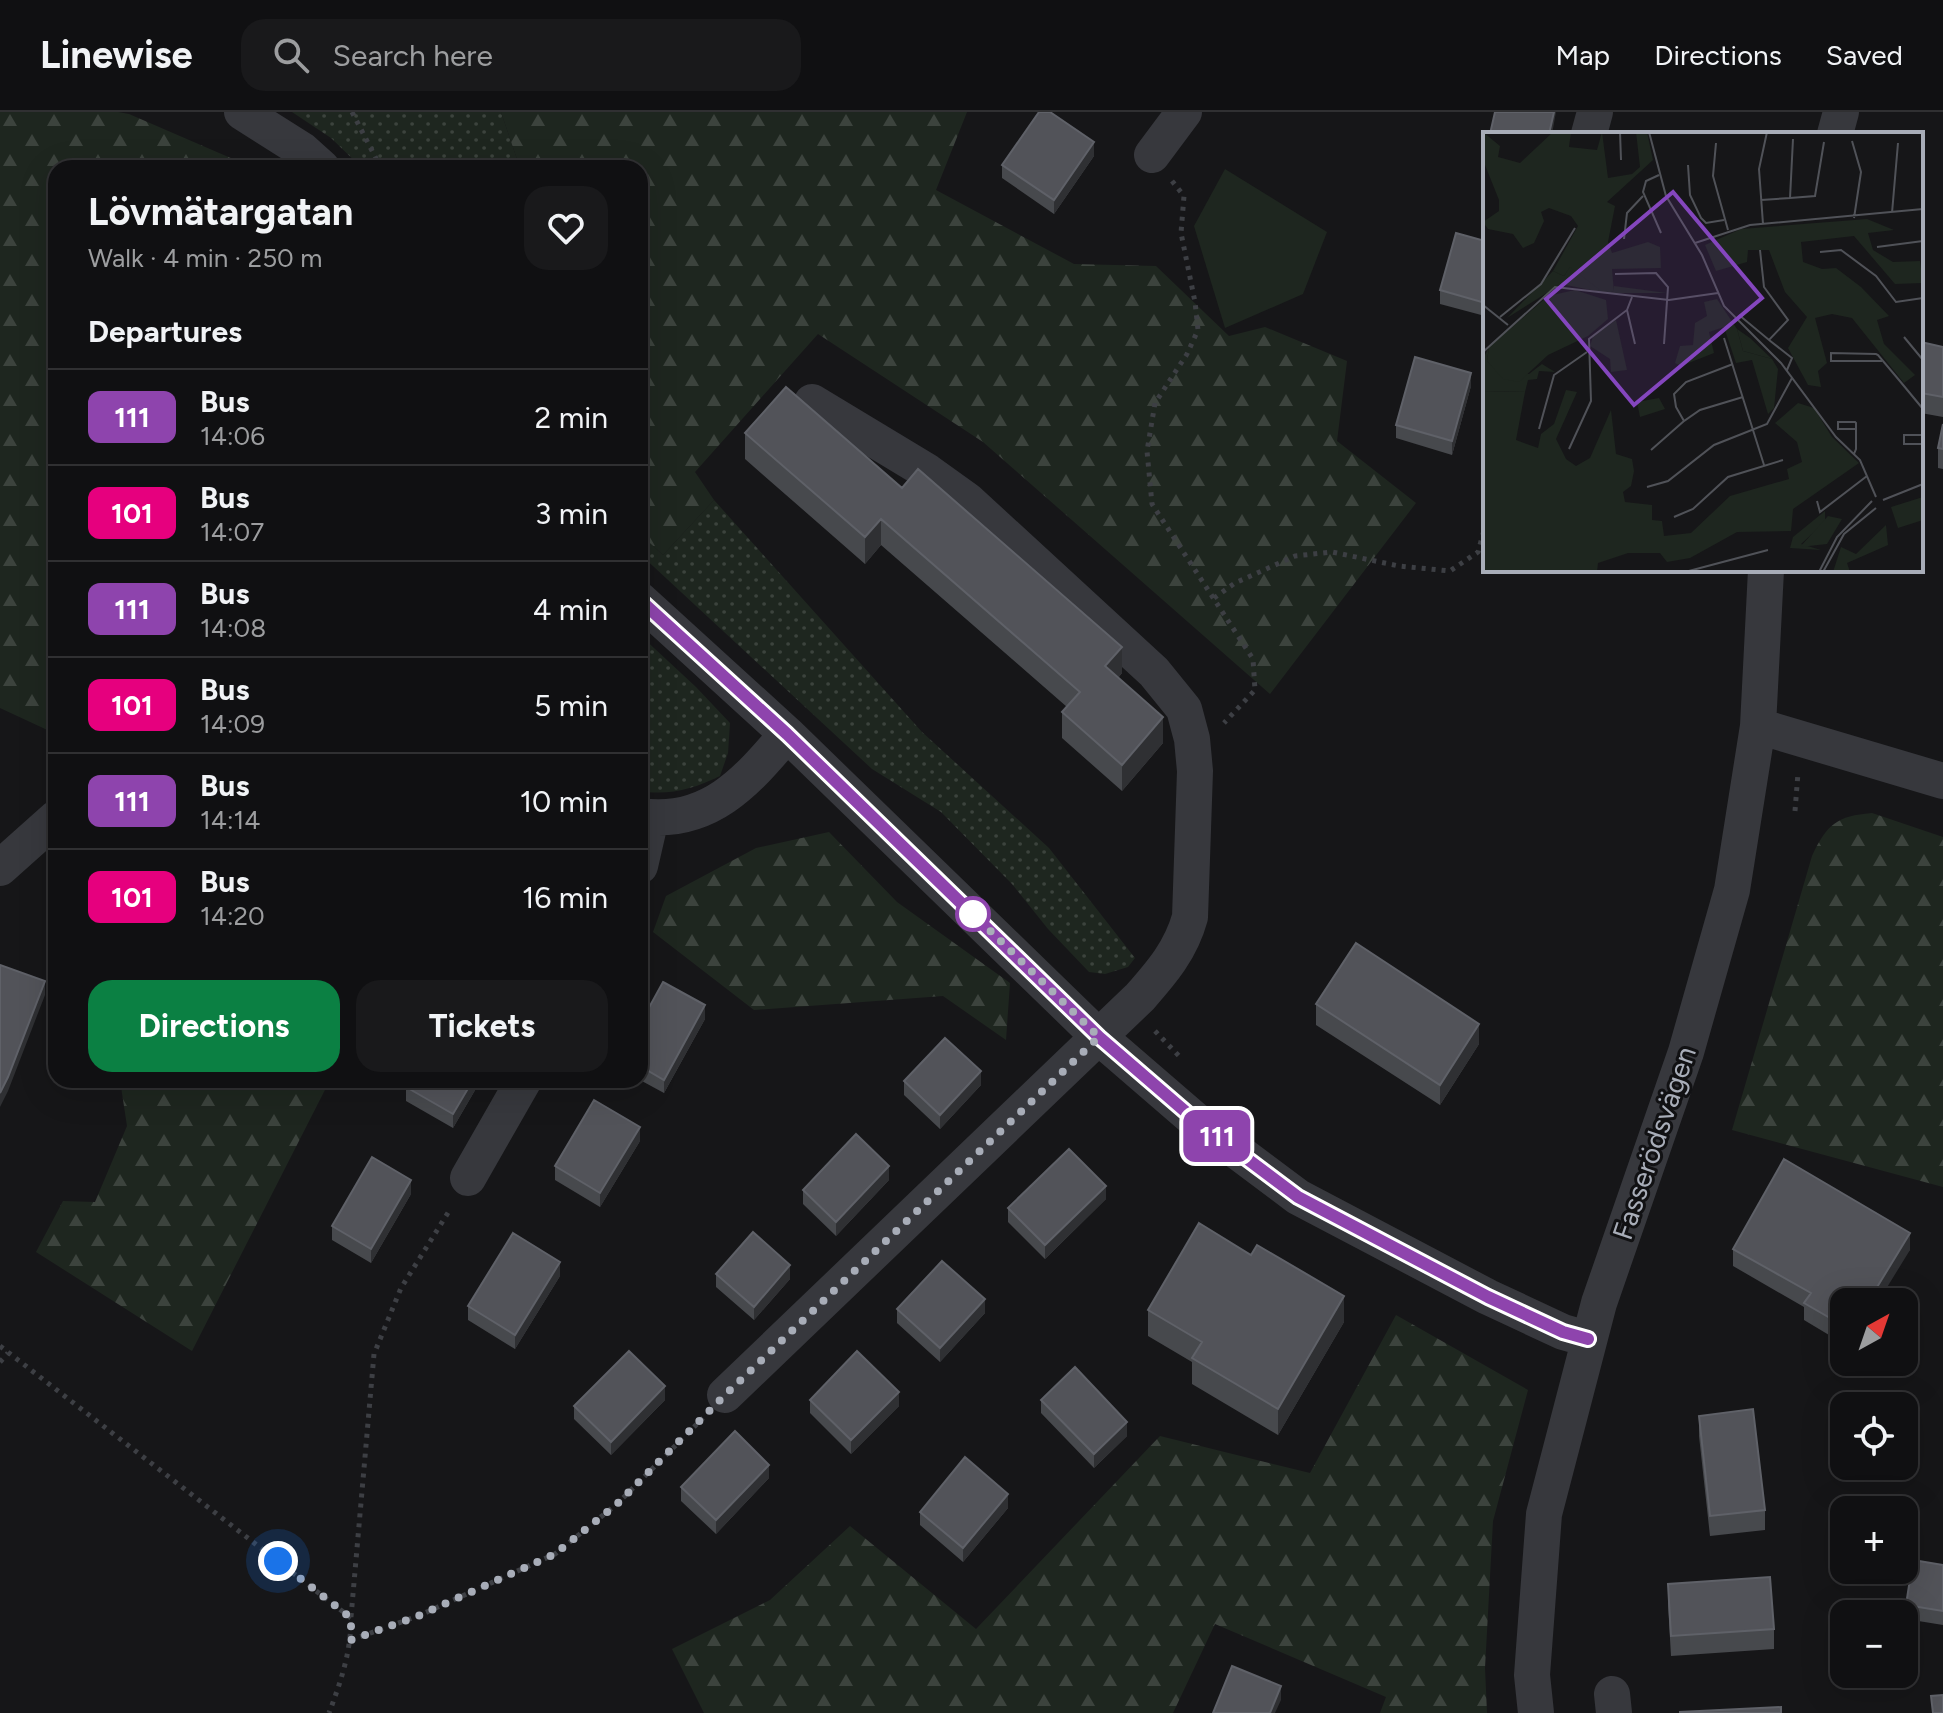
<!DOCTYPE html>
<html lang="en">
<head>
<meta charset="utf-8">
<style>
  body { margin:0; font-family:Figtree,sans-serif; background:#19191b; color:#f1f3f6; height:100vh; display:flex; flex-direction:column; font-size:30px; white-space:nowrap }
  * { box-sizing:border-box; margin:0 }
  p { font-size:26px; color:#9c9d9f }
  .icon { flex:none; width:44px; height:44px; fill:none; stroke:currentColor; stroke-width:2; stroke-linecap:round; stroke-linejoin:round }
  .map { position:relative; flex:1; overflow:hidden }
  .sheet { position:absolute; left:48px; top:48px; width:600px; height:928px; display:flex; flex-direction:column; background:#101012; border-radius:24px; box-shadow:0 8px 32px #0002,0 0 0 2px #303032 }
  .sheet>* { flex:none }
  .badge { padding:0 16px; border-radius:12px; font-size:28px; line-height:52px }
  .needle { width:52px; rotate:40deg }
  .fabs { position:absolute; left:1830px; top:1176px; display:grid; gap:16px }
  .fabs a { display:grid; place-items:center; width:88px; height:88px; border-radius:16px; background:#101012; box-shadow:0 8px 32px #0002,0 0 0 2px #303032; font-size:40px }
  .you { position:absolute; width:40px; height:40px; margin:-20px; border:6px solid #fff; border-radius:50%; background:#1a73e8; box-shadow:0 0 0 12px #1a73e833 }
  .map>.badge { position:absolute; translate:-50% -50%; box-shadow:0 0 0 4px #fff }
  h2 { padding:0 40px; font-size:30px; line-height:72px }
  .round { display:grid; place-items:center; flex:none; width:84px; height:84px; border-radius:24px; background:#19191b }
  .head { display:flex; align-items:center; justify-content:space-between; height:136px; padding:0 40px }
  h1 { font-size:38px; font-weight:700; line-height:60px }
  .button { display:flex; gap:16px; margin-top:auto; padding:16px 40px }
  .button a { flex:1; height:92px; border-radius:24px; background:#0b8043; color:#fff; font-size:32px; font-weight:700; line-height:92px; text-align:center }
  .button a+a { background:#19191b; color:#f1f3f6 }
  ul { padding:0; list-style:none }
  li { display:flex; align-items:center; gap:24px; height:96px; padding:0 40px; border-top:2px solid #303032 }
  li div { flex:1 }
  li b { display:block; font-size:30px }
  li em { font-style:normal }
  li .badge { min-width:88px; font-weight:700; text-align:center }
  header { display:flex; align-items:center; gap:48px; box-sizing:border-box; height:112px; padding:0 40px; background:#101012; border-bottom:2px solid #303032 }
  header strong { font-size:38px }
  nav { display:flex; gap:44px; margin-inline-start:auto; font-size:28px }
  .search { width:560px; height:72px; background:#19191b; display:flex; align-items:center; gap:20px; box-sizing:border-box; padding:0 28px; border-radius:24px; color:#9c9d9f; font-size:30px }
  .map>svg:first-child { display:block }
  .grass { fill:url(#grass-dots) }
  .forest { fill:url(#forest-firs) }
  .park { fill:#1e261f }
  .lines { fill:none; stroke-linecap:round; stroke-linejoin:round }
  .path { stroke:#3d3f44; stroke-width:5; stroke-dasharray:4 6; stroke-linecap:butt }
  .minor { stroke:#37383d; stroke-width:36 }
  .wall { fill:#47494d }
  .shaded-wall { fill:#2f3033 }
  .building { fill:#525359; stroke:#5f6168; stroke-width:2 }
  .line-casing { stroke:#fff; stroke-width:18 }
  .line { stroke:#8e44ad; stroke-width:12 }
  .walk { stroke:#a8adb8; stroke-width:8; stroke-dasharray:0 14.4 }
  .stop-dot { fill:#fff; stroke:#8e44ad; stroke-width:4 }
  .labels { text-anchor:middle; stroke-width:6; stroke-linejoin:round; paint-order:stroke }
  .street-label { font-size:28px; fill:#a8adb8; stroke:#111113 }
  .inset-road { fill:none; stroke:#505258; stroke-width:2 }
  .view { fill:#8446be; fill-opacity:0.15; stroke:#8446be; stroke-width:4 }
  .inset-edge { fill:none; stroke:#a8adb8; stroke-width:4 }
</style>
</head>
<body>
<header>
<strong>Linewise</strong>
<div class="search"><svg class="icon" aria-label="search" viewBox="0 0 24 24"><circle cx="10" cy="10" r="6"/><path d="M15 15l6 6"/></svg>Search here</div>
<nav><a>Map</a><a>Directions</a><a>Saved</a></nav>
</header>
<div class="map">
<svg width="1943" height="1601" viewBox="0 0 1943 1601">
  <defs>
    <pattern id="grass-dots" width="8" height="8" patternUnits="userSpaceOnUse" patternTransform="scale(2)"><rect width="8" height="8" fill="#1e261f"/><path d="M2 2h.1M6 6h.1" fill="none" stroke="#3c433d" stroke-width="1.8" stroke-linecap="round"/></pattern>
    <pattern id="forest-firs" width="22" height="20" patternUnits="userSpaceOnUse" patternTransform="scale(2)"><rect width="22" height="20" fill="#1e261f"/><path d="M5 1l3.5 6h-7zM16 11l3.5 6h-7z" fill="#3c433d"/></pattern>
  </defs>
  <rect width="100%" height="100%" fill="#161618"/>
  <path class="grass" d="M 292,0 L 501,0 L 520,56 L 362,56 L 331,26 Z
    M 714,388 L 922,620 L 1049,736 L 1135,846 L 1128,855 L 1105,862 L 1089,860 L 1048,817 L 1012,772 L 941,700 L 872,657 L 640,442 L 640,422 L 663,443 Z
    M 640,523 L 696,575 L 730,611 L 728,641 L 720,664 C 694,677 668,684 640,679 Z"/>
  <path class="forest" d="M 0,0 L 118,0 L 129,2 L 233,47 L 244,56 L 56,56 L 56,622 L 0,596 Z
    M 501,0 L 967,0 L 936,78 L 1074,152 L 1156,154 L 1229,224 L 1265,215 L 1347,249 L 1337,329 L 1416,391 L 1270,582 L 983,330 L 818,222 L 695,360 L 714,388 L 663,443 L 640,422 L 640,56 L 520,56 Z
    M 1872,701 L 1943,725 L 1943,1075 L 1732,1018 L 1812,744 C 1827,712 1837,704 1872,701 Z
    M 829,720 L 897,790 L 1010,871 L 1006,928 L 943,884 L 754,898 L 653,820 L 666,784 L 756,736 Z
    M 56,737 L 56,844 L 49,835 L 46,745 Z
    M 120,968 L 330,968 L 192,1239 L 36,1140 L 63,1089 L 95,1090 L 127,1014 Z
    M 1396,1203 L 1528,1278 L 1493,1409 L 1485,1556 L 1487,1601 L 1380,1601 L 1386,1585 L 1215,1512 L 1173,1601 L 704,1601 L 672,1537 L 770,1488 L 850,1414 L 976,1517 L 1160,1324 L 1310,1361 Z"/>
  <path class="park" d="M 1225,57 L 1327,120 L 1303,182 L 1225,216 L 1194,114 Z"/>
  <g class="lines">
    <path class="path" d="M 352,0 L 381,56
      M 1172,69 L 1184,84 L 1181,121 L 1195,190 L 1198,218 L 1187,242 L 1155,291 L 1147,339 L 1152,392 L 1253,547 L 1255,578 L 1224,611
      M 1214,486 L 1235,471 L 1295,444 L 1332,440 L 1399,454 L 1450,459 L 1478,440 L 1485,415
      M 1795,699 L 1798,661
      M 1155,919 L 1179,944
      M 0,1234 L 351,1506 C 351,1540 341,1569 329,1601
      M 0,1250 L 8,1241
      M 351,1505 L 374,1242 L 401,1176 L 451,1096
      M 351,1528 L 418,1504 L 555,1442 L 617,1392 L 703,1306"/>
    <path class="minor" d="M 242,0 L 302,38 L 322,56
      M 1589,22 L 1595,0
      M 1835,22 L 1841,0
      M 1152,43 L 1184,0
      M 640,488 L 787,622 L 1099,925 L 1194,1007 L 1298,1085 L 1488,1185 L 1563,1220 L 1588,1227
      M 1758,614 L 1943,669
      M 640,704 C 709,714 747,669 787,622
      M 640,754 L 651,706
      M 0,756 L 56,706
      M 468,1066 L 524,968
      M 725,1283 L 1140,885 C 1162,860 1181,838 1190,805 L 1195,659 L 1192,627 L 1184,597 L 1154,560 L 967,388 L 928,360 L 812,290
      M 1612,1582 L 1614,1601
      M 1536,1601 L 1532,1563 L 1544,1402 L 1599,1191 L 1686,940 L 1732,778 L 1758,614 L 1766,458"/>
  </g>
  <path class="wall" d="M 1094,44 L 1054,102 L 1002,66 L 1002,53 Z
    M 1485,129 L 1485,204 L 1440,192 L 1440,178 Z
    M 1921,230 L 1943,235 L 1943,305 L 1921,301 Z
    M 1471,274 L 1452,343 L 1396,326 L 1396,313 Z
    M 1943,312 L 1943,357 L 1938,356 L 1938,336 Z
    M 745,321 L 902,376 L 1122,561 L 1118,566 L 1163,631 L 1122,679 L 1062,626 L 1062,600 L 1067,595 L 881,433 L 865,452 L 745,347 Z
    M 1316,892 L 1479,932 L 1440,993 L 1316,913 Z
    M 705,907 L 664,981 L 640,968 L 640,912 Z
    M 481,968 L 453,1016 L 406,989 L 406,975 Z
    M 904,969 L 981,973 L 940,1017 L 904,983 Z
    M 640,1029 L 600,1095 L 555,1068 L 555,1054 Z
    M 889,1068 L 836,1124 L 803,1092 L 803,1078 Z
    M 411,1082 L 371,1151 L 332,1128 L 332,1114 Z
    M 1106,1087 L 1045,1147 L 1008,1110 L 1008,1096 Z
    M 1733,1137 L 1910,1138 L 1844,1190 L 1844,1232 L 1804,1208 L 1804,1195 L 1733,1154 Z
    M 716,1162 L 790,1167 L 754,1208 L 716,1175 Z
    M 560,1164 L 515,1237 L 468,1208 L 468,1194 Z
    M 897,1197 L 985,1201 L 940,1250 L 897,1211 Z
    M 1148,1198 L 1344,1210 L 1278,1323 L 1192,1272 L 1192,1250 L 1148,1224 Z
    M 665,1288 L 611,1343 L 574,1307 L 574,1294 Z
    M 810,1288 L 899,1294 L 851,1342 L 810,1301 Z
    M 1041,1288 L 1127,1324 L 1094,1356 L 1041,1301 Z
    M 1699,1304 L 1765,1398 L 1765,1418 L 1710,1424 L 1699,1324 Z
    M 769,1366 L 716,1422 L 681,1389 L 681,1375 Z
    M 1008,1396 L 963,1450 L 920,1413 L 920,1400 Z
    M 1943,1453 L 1943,1513 L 1906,1507 L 1906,1493 Z
    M 1668,1472 L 1774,1517 L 1774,1537 L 1671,1544 L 1668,1492 Z"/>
  <path class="shaded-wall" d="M 1554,0 L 1556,0 L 1552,22 L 1549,22 Z
    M 1094,30 L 1094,44 L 1054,102 L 1054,88 Z
    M 1471,261 L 1471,274 L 1452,343 L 1452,329 Z
    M 881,407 L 881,433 L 865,452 L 865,425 Z
    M 1122,535 L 1122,561 L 1105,581 L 1105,554 Z
    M 1163,605 L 1163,631 L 1122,679 L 1122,653 Z
    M 45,869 L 45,883 L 8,979 L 0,995 L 0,981 Z
    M 705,893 L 705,907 L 664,981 L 664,968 Z
    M 1479,912 L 1479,932 L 1440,993 L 1440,973 Z
    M 981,959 L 981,973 L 940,1017 L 940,1003 Z
    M 473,968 L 481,968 L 453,1016 L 453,1002 Z
    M 640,1015 L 640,1029 L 600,1095 L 600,1081 Z
    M 889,1054 L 889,1068 L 836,1124 L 836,1110 Z
    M 411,1068 L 411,1082 L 371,1151 L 371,1137 Z
    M 1106,1074 L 1106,1087 L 1045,1147 L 1045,1133 Z
    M 1910,1121 L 1910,1138 L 1878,1190 L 1868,1190 Z
    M 560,1150 L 560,1164 L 515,1237 L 515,1223 Z
    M 790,1153 L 790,1167 L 754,1208 L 754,1195 Z
    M 1344,1184 L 1344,1210 L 1278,1323 L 1278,1297 Z
    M 985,1187 L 985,1201 L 940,1250 L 940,1236 Z
    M 665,1274 L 665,1288 L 611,1343 L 611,1330 Z
    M 899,1280 L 899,1294 L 851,1342 L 851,1328 Z
    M 1127,1310 L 1127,1324 L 1094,1356 L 1094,1342 Z
    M 769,1353 L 769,1366 L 716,1422 L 716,1408 Z
    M 1008,1382 L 1008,1396 L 963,1450 L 963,1436 Z
    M 1281,1574 L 1281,1588 L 1275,1601 L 1270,1601 Z"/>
  <path class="building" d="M 1039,0 L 1050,0 L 1094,30 L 1054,88 L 1002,53 Z
    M 1495,0 L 1554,0 L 1549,22 L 1490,22 Z
    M 1456,121 L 1485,129 L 1485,191 L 1440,178 Z
    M 1921,230 L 1943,235 L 1943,285 L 1921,281 Z
    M 1415,245 L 1471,261 L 1452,329 L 1396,313 Z
    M 786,275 L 902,376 L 918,357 L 1122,535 L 1105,554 L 1163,605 L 1122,653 L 1062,600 L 1080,580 L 881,407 L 865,425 L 745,321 Z
    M 1943,312 L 1943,337 L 1938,336 Z
    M 1356,831 L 1479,912 L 1440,973 L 1316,892 Z
    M 0,853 L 45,869 L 8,965 L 0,981 Z
    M 663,870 L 705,893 L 664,968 L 640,954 L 640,912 Z
    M 945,926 L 981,959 L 940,1003 L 904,969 Z
    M 410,968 L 473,968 L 453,1002 L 406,975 Z
    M 594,988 L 640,1015 L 600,1081 L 555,1054 Z
    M 856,1022 L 889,1054 L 836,1110 L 803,1078 Z
    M 1069,1037 L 1106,1074 L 1045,1133 L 1008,1096 Z
    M 372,1045 L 411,1068 L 371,1137 L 332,1114 Z
    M 1784,1047 L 1910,1121 L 1868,1190 L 1844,1190 L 1844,1214 L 1804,1191 L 1811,1181 L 1733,1137 Z
    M 1199,1111 L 1251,1143 L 1257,1133 L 1344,1184 L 1278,1297 L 1192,1246 L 1202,1230 L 1148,1198 Z
    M 753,1120 L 790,1153 L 754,1195 L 716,1162 Z
    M 513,1121 L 560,1150 L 515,1223 L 468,1194 Z
    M 942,1149 L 985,1187 L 940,1236 L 897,1197 Z
    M 629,1239 L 665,1274 L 611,1330 L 574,1294 Z
    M 857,1239 L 899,1280 L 851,1328 L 810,1288 Z
    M 1075,1255 L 1127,1310 L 1094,1342 L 1041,1288 Z
    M 1753,1297 L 1765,1398 L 1710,1404 L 1699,1304 Z
    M 735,1319 L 769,1353 L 716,1408 L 681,1375 Z
    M 965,1345 L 1008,1382 L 963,1436 L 920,1400 Z
    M 1913,1448 L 1943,1453 L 1943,1499 L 1906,1493 Z
    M 1770,1465 L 1774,1517 L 1671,1524 L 1668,1472 Z
    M 1232,1554 L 1281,1574 L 1270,1601 L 1213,1601 Z
    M 1943,1583 L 1943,1601 L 1933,1601 L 1931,1584 Z
    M 1781,1595 L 1781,1601 L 1680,1601 L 1680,1600 Z"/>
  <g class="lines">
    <g class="line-casing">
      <path id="line" d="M 640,488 L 787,622 L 1099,925 L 1194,1007 L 1298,1085 L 1488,1185 L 1563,1220 L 1588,1227"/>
    </g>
    <use href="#line" class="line"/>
    <path class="walk" d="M 278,1449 L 351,1506 L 351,1528 L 418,1504 L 555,1442 L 617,1392 L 725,1283 L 1099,925 L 973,802"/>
  </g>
  <circle class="stop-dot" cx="973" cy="802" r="16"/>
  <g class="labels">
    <g class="street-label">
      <text transform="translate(1654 1031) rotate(-71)" y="10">Fasserödsvägen</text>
    </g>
  </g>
  <g transform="translate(1483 20)">
    <rect width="440" height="440" fill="#161618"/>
    <path d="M 87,134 L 130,160 L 131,154 L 184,161 L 123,161 L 78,152 L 24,186 L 70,139 L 81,144 ZM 254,197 L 267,206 L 289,227 L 260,219 ZM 6,215 L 4,229 L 9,234 L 46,242 L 59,232 L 72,240 L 56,239 L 54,247 L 45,248 L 42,260 L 0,259 L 0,227 ZM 342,379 L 342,390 L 318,412 L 338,418 L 307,416 L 310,405 Z" fill="#1e261f"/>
    <path d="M 0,0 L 17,14 L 15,25 L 37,31 L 70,0 L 88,0 L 86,15 L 114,18 L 119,0 L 125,46 L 149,42 L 157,35 L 153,0 L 164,0 L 170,28 L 124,70 L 132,74 L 125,110 L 129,121 L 165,110 L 177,115 L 178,136 L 129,137 L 131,160 L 117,158 L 87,135 L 81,144 L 70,139 L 95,94 L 88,84 L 66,76 L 58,80 L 61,89 L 51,111 L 40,116 L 30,102 L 5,97 L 0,90 L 16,79 L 16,68 L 0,28 ZM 384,87 L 411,98 L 385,101 L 390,118 L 410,130 L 437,129 L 440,151 L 412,152 L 371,104 L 318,110 L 320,130 L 339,137 L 353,136 L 378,155 L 406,184 L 394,188 L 401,212 L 432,243 L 421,251 L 369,186 L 349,182 L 332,186 L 344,231 L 335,239 L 338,255 L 325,253 L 305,216 L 324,185 L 302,160 L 286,118 L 265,118 L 264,130 L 233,139 L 222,113 L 258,97 ZM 92,158 L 123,168 L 125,187 L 105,204 L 65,223 L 36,250 L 20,247 L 4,229 L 6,215 L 65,164 ZM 234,167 L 254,197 L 260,219 L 289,227 L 295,237 L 291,276 L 285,282 L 269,228 L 253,231 L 241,195 L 226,200 L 231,221 L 198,234 L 192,231 L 197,214 L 210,213 L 212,191 L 224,184 L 221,170 ZM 133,188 L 144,238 L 128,240 L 127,227 L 107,214 L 110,204 ZM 83,258 L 94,260 L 73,307 L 83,327 L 93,334 L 107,326 L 128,278 L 133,322 L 149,327 L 151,339 L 148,354 L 140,360 L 142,370 L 169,373 L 169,388 L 179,389 L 181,404 L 208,401 L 247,364 L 306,347 L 304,337 L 319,330 L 314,310 L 292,291 L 315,271 L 331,276 L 349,305 L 376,331 L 310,377 L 308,399 L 254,400 L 207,426 L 184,430 L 177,421 L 145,421 L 115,431 L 114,440 L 0,440 L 0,259 L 42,260 L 33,308 L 55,316 L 58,302 L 71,292 ZM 345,384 L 359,387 L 344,412 L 317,415 ZM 403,393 L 405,413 L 364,431 L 367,440 L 350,440 L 358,415 L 373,422 Z" fill="#1e261f"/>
    <path d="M 176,266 L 182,277 L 157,285 L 154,270 ZM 440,365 L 440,388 L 415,396 L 408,375 Z" fill="#1e261f"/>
    <path class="inset-road" d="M 137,0 L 138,28M 166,0 L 183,64 L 219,123 L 241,174 L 298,231 L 353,305 L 377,328 L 393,365M 369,9 L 378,40 L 371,86M 233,11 L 230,44 L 245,98M 205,33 L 207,63 L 218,86 L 223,91 L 241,88M 176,43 L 163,49 L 160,60 L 178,101M 307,66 L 332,64 L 341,10M 278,68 L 307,66 L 310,7M 409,81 L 415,11M 280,92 L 276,37 L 284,0M 141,107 L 144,81 L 160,64M 212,111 L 267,93 L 440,77M 394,115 L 440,109M 337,120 L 358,118 L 393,144 L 413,170 L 440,166M 132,142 L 173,141 L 185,155 L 181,212M 0,173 L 25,193M 144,178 L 152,212M 256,183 L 286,208 L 305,188 L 281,155 L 277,118M 17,185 L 58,152 L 92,96M 421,205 L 440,228M 241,206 L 281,333M 286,208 L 309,226 L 304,238M 0,220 L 72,155 L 186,168 L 235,161M 399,229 L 348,229 L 348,221 L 393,222 L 395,223 L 416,248 L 440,277M 250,232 L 203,250 L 191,262 L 193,275 L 201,289 L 217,278 L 260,265M 56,297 L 71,243 L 104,220M 440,303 L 421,303 L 421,312 L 440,312M 86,317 L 108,269 L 106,207 L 144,178 L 149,165M 168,318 L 201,289M 371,322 L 373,317 L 373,291 L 372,290 L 355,290 L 355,297 L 373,297M 164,355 L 185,349 L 231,313 L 284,292 L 309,246M 400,368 L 440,352M 334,369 L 337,380 L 384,344M 191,385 L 210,377 L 245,345 L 300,328M 202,440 L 285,418M 336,440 L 354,405 L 389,369M 340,440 L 361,402 L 393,376"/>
    <path class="view" d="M 190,60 L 279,166 L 151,273 L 63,167 Z"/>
    <rect width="440" height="440" class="inset-edge"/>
  </g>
</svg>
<div class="fabs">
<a><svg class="needle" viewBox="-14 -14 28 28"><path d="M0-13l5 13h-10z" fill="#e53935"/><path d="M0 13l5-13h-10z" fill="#9c9d9f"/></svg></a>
<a><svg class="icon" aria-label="locate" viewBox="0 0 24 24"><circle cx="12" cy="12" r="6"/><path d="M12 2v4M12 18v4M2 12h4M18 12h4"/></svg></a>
<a>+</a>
<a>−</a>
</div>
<div class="you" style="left:278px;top:1449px"></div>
<b class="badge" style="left:1217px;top:1024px;background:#8e44ad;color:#fff">111</b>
<section class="sheet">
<div class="head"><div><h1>Lövmätargatan</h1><p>Walk · 4 min · 250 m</p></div><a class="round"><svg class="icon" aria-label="heart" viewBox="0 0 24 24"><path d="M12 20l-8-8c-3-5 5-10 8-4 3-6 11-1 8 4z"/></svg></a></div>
<h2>Departures</h2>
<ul>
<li><span class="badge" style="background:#8e44ad;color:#fff">111</span><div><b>Bus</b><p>14:06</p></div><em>2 min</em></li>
<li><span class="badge" style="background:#e6007e;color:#fff">101</span><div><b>Bus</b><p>14:07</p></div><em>3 min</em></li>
<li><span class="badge" style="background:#8e44ad;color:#fff">111</span><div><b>Bus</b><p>14:08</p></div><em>4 min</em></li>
<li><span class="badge" style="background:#e6007e;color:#fff">101</span><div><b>Bus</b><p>14:09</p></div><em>5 min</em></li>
<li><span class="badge" style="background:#8e44ad;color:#fff">111</span><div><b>Bus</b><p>14:14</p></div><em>10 min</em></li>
<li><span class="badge" style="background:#e6007e;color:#fff">101</span><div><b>Bus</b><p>14:20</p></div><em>16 min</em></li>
</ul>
<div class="button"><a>Directions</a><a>Tickets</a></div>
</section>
</div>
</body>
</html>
